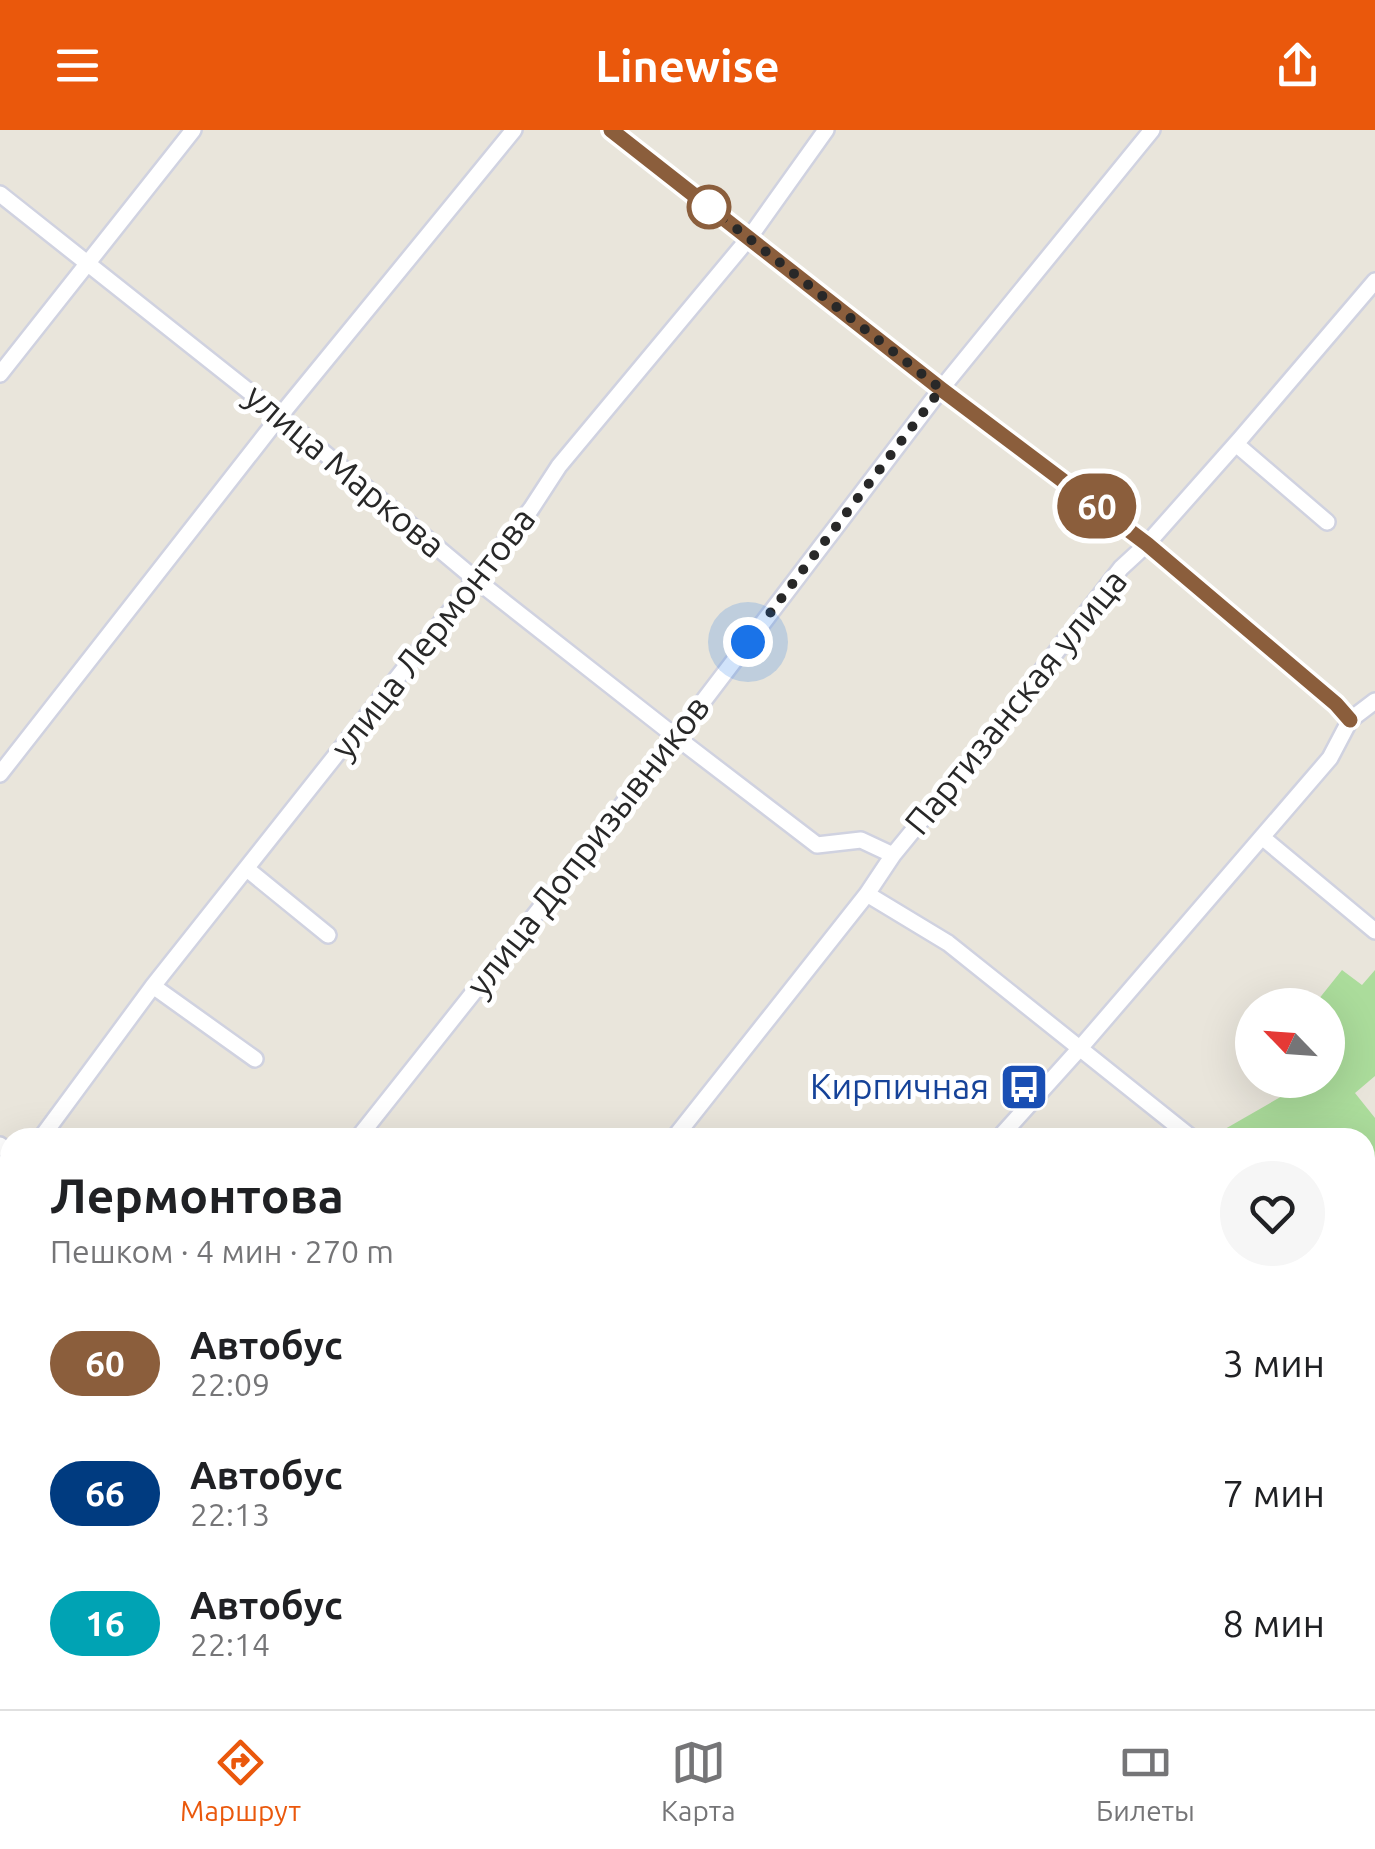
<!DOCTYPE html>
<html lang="ru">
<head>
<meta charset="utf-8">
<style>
  body { margin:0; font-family:Ubuntu,sans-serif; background:#f6f6f6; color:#202124; height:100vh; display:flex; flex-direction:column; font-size:38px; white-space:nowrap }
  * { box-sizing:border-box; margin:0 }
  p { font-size:32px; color:#757577 }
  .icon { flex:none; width:55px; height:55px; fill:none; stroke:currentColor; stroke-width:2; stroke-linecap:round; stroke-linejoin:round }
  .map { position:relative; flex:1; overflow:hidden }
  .drawer { position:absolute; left:0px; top:998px; width:1375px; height:582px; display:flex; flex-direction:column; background:#fff; border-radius:30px 30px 0 0; box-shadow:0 10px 40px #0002 }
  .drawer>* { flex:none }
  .badge { padding:0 20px; border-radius:32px; font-size:35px; line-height:65px }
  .needle { width:65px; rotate:295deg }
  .tools { position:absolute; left:1235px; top:858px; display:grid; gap:20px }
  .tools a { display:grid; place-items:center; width:110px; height:110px; border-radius:50%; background:#fff; box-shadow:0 10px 40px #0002; font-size:50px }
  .you { position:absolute; width:50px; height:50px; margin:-25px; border:8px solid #fff; border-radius:50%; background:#1a73e8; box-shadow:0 0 0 15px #1a73e833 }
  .map>.badge { position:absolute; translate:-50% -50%; box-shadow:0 0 0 5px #fff }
  .round { display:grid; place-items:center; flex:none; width:105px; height:105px; border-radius:52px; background:#f6f6f6 }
  .headline { display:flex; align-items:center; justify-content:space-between; height:170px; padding:0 50px }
  h1 { font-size:48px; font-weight:700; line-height:75px }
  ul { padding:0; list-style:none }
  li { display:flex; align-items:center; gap:30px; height:130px; padding:0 50px }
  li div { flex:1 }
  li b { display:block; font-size:38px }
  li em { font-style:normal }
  li .badge { min-width:110px; font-weight:700; text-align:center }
  header { display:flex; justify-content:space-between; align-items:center; height:130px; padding:0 50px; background:#ea580c; color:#fff; font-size:45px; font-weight:700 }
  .dock { display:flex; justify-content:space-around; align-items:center; height:140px; border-top:2px solid #e0e0e0; background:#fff; font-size:28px; color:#757577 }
  .dock a { display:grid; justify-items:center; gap:5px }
  .dock .active { color:#ea580c }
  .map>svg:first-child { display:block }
  .green { fill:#abdc9b }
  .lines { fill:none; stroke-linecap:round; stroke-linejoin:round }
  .stream { stroke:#76bbe4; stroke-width:5 }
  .minor-casing { stroke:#d0d2e0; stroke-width:20 }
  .minor { stroke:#fff; stroke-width:15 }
  .line-casing { stroke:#fff; stroke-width:22 }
  .line { stroke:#8b5e3c; stroke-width:15 }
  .walk { stroke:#282828; stroke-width:10; stroke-dasharray:0 18 }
  .stop-dot { fill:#fff; stroke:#8b5e3c; stroke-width:5 }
  .labels { text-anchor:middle; stroke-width:10; stroke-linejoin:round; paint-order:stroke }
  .street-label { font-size:35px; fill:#282828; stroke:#fff }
  .transit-label { font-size:35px; fill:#164399; stroke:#fff; text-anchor:end }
</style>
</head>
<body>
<header><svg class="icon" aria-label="menu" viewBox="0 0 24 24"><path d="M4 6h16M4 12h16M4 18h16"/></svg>Linewise<svg class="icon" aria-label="share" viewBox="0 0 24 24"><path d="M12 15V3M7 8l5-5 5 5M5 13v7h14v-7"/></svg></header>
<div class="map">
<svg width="1375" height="1579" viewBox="0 0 1375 1579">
  <rect width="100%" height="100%" fill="#e9e5db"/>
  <path class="green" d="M 1342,840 L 1362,855 L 1375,840 L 1375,946 L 1355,963 L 1375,988 L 1375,1034 L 1365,1035 L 1365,1008 L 1211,1007 L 1310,950 L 1328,950 L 1328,875 L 1314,875 Z
    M 0,1452 L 10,1460 L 10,1570 L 144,1570 L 155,1579 L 0,1579 Z"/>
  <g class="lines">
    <path class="stream" d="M 1365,1150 L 1375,1148
      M 1259,1579 L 1262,1570"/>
    <g class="minor-casing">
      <path id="minor" d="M 611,0 L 941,259 L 1147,414 L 1336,574 L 1350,590
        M 0,64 L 280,286 L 475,449 L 676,607 L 817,715 L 861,710 L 893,725
        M 0,244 L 193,0
        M 1236,314 L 1327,392
        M 0,644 L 280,286 L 514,0
        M 1262,707 L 1375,801
        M 247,739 L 328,805
        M 867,764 L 948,813 L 1192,1008
        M 153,856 L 255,929
        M 41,1008 L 153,856 L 531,379 L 559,336 L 749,108 L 826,0
        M 358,1008 L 676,607 L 941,259 L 1152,0
        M 674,1008 L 867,764 L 893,725 L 1006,587 L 1121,438 L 1147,414 L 1241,308 L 1375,151
        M 999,1008 L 1081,917 L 1330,628 L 1350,590 L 1375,571
        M 0,1015 L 10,1023
        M 0,1062 L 10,1049
        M 1365,1080 L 1375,1078
        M 0,1248 L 10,1256
        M 0,1439 L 10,1435
        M 483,1570 L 497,1579
        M 852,1570 L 867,1579
        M 225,1579 L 232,1570
        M 528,1579 L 535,1570
        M 741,1579 L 748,1574 L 764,1570
        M 936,1579 L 943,1570
        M 1139,1579 L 1145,1570"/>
    </g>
    <use href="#minor" class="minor"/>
  </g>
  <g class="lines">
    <g class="line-casing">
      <path id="line" d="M 611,0 L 941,259 L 1147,414 L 1336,574 L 1350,590"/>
    </g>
    <use href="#line" class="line"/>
    <path class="walk" d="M 709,77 L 941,259 L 748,512"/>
  </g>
  <defs>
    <g id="bus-square" transform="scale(2.5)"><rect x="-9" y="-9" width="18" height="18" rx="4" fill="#1a4fb4" stroke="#fff"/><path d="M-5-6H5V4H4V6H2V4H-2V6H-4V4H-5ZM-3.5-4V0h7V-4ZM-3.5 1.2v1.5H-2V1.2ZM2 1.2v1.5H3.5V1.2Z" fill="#fff"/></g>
  </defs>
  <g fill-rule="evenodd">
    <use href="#bus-square" x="1024" y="957"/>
  </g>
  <circle class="stop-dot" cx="709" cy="77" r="20"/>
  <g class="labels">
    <g class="street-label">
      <text transform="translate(345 341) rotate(40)" y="12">улица Маркова</text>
      <text transform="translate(433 503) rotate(-52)" y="12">улица Лермонтова</text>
      <text transform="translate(1016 572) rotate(-51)" y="12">Партизанская улица</text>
      <text transform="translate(588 716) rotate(-52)" y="12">улица Допризывников</text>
    </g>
    <g class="transit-label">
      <text x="989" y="969">Кирпичная</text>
    </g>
  </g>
</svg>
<div class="tools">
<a><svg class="needle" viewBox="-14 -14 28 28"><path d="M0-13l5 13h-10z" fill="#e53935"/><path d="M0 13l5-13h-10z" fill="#757577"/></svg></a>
</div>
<div class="you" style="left:748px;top:512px"></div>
<b class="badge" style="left:1097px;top:376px;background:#8b5e3c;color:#fff">60</b>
<section class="drawer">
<div class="headline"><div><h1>Лермонтова</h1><p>Пешком · 4 мин · 270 m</p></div><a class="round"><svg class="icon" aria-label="heart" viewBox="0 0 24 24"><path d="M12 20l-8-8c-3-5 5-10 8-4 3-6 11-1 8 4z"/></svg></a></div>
<ul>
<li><span class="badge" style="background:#8b5e3c;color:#fff">60</span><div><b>Автобус</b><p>22:09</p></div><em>3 мин</em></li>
<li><span class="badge" style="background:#003b80;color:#fff">66</span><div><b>Автобус</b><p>22:13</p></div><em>7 мин</em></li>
<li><span class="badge" style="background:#00a3b4;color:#fff">16</span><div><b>Автобус</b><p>22:14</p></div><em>8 мин</em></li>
</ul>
</section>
</div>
<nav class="dock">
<a class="active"><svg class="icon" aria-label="directions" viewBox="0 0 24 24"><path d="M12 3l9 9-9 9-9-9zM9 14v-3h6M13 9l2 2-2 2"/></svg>Маршрут</a>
<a><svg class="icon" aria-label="map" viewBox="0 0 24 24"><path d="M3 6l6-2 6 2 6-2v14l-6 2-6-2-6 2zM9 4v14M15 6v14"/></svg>Карта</a>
<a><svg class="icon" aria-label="tickets" viewBox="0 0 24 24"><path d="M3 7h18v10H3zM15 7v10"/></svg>Билеты</a>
</nav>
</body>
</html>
